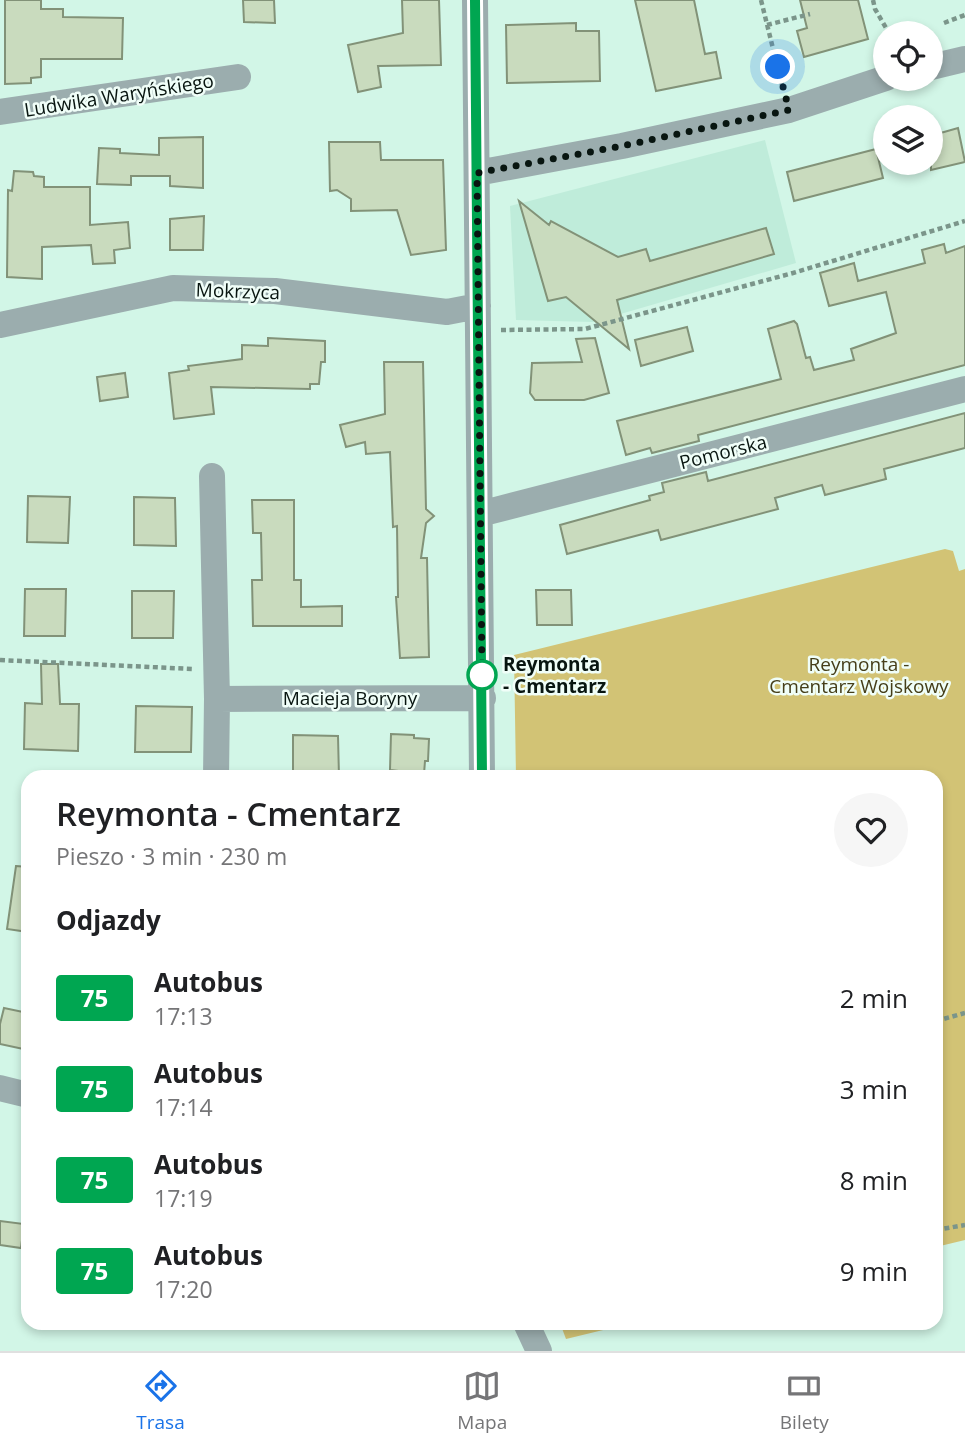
<!DOCTYPE html>
<html lang="pl">
<head>
<meta charset="utf-8">
<style>
  body { margin:0; font-family:"Open Sans",sans-serif; background:#f6f6f6; color:#202124; height:100vh; display:flex; flex-direction:column; font-size:26px; white-space:nowrap }
  * { box-sizing:border-box; margin:0 }
  p { font-size:23px; color:#757577 }
  .icon { flex:none; width:38px; height:38px; fill:none; stroke:currentColor; stroke-width:2; stroke-linecap:round; stroke-linejoin:round }
  .map { position:relative; flex:1; overflow:hidden }
  .panel { position:absolute; left:21px; top:770px; width:922px; height:560px; display:flex; flex-direction:column; background:#fff; border-radius:21px; box-shadow:0 4px 10px #0003 }
  .panel>* { flex:none }
  .badge { padding:0 14px; border-radius:5px; font-size:24px; line-height:46px }
  .tools { position:absolute; left:873px; top:21px; display:grid; gap:14px }
  .tools a { display:grid; place-items:center; width:70px; height:70px; border-radius:50%; background:#fff; box-shadow:0 4px 10px #0003; font-size:35px }
  .you { position:absolute; width:35px; height:35px; margin:-18px; border:5px solid #fff; border-radius:50%; background:#1a73e8; box-shadow:0 0 0 10px #1a73e833 }
  .map>.badge { position:absolute; translate:-50% -50%; box-shadow:0 0 0 4px #fff }
  h2 { padding:0 35px; font-size:26px; line-height:63px }
  .round { display:grid; place-items:center; flex:none; width:74px; height:74px; border-radius:37px; background:#f6f6f6 }
  .headline { display:flex; align-items:center; justify-content:space-between; height:119px; padding:0 35px }
  h1 { font-size:33px; font-weight:600; line-height:52px }
  ul { padding:0; list-style:none }
  li { display:flex; align-items:center; gap:21px; height:91px; padding:0 35px }
  li div { flex:1 }
  li b { display:block; font-size:26px }
  li em { font-style:normal }
  li .badge { min-width:77px; font-weight:700; text-align:center }
  .tab-bar { display:flex; justify-content:space-around; align-items:center; height:98px; border-top:2px solid #e0e0e0; background:#fff; font-size:19px; color:#757577 }
  .tab-bar a { display:grid; justify-items:center; gap:4px }
  .tab-bar .selected { color:#1a73e8 }
  .map>svg:first-child { display:block }
  .built { fill:#bfecda }
  .green { fill:#d2c375 }
  .building { fill:#c9dbbe; stroke:#829278; stroke-width:2 }
  .lines { fill:none; stroke-linecap:round; stroke-linejoin:round }
  .path { stroke:#7b958a; stroke-width:4.5; stroke-dasharray:5 3.5; stroke-linecap:butt }
  .street { stroke:#9badae; stroke-width:26 }
  .line-casing { stroke:#fff; stroke-width:16 }
  .line { stroke:#00a651; stroke-width:10 }
  .walk { stroke:#081510; stroke-width:7; stroke-dasharray:0 12.6 }
  .stop-dot { fill:#fff; stroke:#00a651; stroke-width:3.5 }
  .labels { text-anchor:middle; stroke-width:5; stroke-linejoin:round; paint-order:stroke }
  .street-label { font-size:19px; fill:#081510; stroke:#f0fef8 }
  .stop-label { font-size:19px; font-weight:bold; fill:#081510; stroke:#f0fef8; text-anchor:start }
  .park-label { font-size:19px; fill:#453e19; stroke:#f0fef8 }
</style>
</head>
<body>
<div class="map">
<svg width="965" height="1351" viewBox="0 0 965 1351">
  <rect width="100%" height="100%" fill="#d2f6e7"/>
  <path class="built" d="M 765,140 L 796,263 L 593,322 L 516,320 L 510,206 Z"/>
  <path class="green" d="M 945,549 L 953,551 L 959,571 L 965,569 L 965,1240 L 936,1247 L 936,777 L 516,777 L 514,655 Z
    M 560,1323 L 632,1323 L 566,1339 Z"/>
  <path class="building" d="M 5,0 L 41,0 L 41,9 L 63,9 L 63,17 L 123,18 L 122,59 L 41,59 L 41,77 L 31,78 L 31,83 L 5,84 Z
    M 243,0 L 274,0 L 275,23 L 244,22 Z
    M 402,0 L 439,0 L 441,65 L 378,66 L 381,87 L 358,92 L 348,45 L 403,33 Z
    M 635,0 L 694,0 L 705,54 L 716,52 L 721,78 L 656,91 Z
    M 800,0 L 858,0 L 868,39 L 804,57 L 797,31 L 807,28 Z
    M 576,23 L 576,31 L 599,31 L 600,81 L 507,83 L 506,25 Z
    M 958,128 L 965,162 L 931,170 L 931,139 L 938,138 L 937,134 Z
    M 203,137 L 203,188 L 170,186 L 170,176 L 131,176 L 131,185 L 97,184 L 99,148 L 120,149 L 120,153 L 159,155 L 159,138 Z
    M 329,142 L 380,142 L 381,160 L 443,160 L 446,250 L 411,255 L 397,210 L 351,211 L 351,199 L 337,190 L 330,191 Z
    M 876,149 L 883,178 L 794,201 L 787,172 Z
    M 14,171 L 33,172 L 34,176 L 44,177 L 44,187 L 90,187 L 90,225 L 128,222 L 130,248 L 114,250 L 115,263 L 93,264 L 91,245 L 42,247 L 42,279 L 7,277 L 8,190 L 12,191 Z
    M 519,201 L 549,225 L 551,221 L 618,257 L 646,249 L 650,261 L 766,228 L 774,254 L 617,300 L 629,349 L 566,297 L 548,301 Z
    M 204,216 L 203,250 L 170,250 L 170,219 Z
    M 944,244 L 946,253 L 965,246 L 965,365 L 698,435 L 699,441 L 652,453 L 650,448 L 626,455 L 617,421 L 781,379 L 768,329 L 794,321 L 797,324 L 806,358 L 810,357 L 814,370 L 854,360 L 851,349 L 896,333 L 886,292 L 829,306 L 820,273 L 854,263 L 858,281 L 925,263 L 922,250 Z
    M 687,327 L 693,351 L 641,366 L 635,340 Z
    M 268,338 L 325,341 L 325,362 L 321,362 L 319,384 L 310,384 L 310,389 L 211,387 L 214,414 L 174,419 L 169,373 L 189,370 L 188,366 L 242,359 L 242,345 L 268,346 Z
    M 595,338 L 609,393 L 584,400 L 535,400 L 530,393 L 532,363 L 582,362 L 576,339 Z
    M 384,362 L 423,362 L 426,509 L 434,516 L 426,523 L 421,558 L 427,558 L 429,657 L 400,658 L 396,597 L 398,597 L 397,526 L 393,527 L 390,452 L 366,454 L 365,442 L 346,447 L 340,425 L 385,414 Z
    M 125,373 L 128,397 L 100,401 L 97,377 Z
    M 965,413 L 965,448 L 884,469 L 886,479 L 825,495 L 822,485 L 775,498 L 778,509 L 661,540 L 658,530 L 567,554 L 560,525 L 650,500 L 649,496 L 664,492 L 662,483 L 706,472 L 708,481 Z
    M 28,496 L 70,497 L 68,543 L 27,542 Z
    M 134,497 L 175,498 L 176,546 L 134,545 Z
    M 252,500 L 294,500 L 294,580 L 301,580 L 301,607 L 342,606 L 342,626 L 253,626 L 252,580 L 262,580 L 261,533 L 253,533 Z
    M 25,589 L 66,589 L 65,636 L 24,636 Z
    M 536,590 L 571,590 L 572,625 L 537,625 Z
    M 132,591 L 174,591 L 173,638 L 132,638 Z
    M 41,664 L 58,664 L 60,704 L 79,704 L 78,751 L 24,749 L 25,703 L 42,704 Z
    M 136,706 L 192,707 L 191,752 L 135,752 Z
    M 391,734 L 414,735 L 414,738 L 429,739 L 428,761 L 425,761 L 424,774 L 390,770 Z
    M 293,735 L 338,736 L 339,777 L 293,776 Z
    M 16,866 L 28,867 L 28,932 L 7,929 Z
    M 4,1008 L 28,1013 L 28,1050 L 0,1044 L 0,1024 Z
    M 0,1221 L 24,1224 L 21,1248 L 0,1245 Z"/>
  <g class="lines">
    <path class="path" d="M 761,0 L 783,89
      M 873,0 L 875,9 L 889,33
      M 944,23 L 965,15
      M 767,25 L 810,14
      M 501,330 L 585,329 L 793,273 L 965,221
      M 0,660 L 193,669
      M 936,1021 L 965,1013
      M 936,1230 L 965,1225"/>
    <path class="street" d="M 475,0 L 482,777
      M 931,67 L 965,59
      M 0,112 L 238,77
      M 477,173 L 622,146 L 789,110 L 886,78
      M 0,325 L 173,288 L 275,291 L 447,312 L 478,306
      M 212,476 L 217,699 L 216,777
      M 480,514 L 965,389
      M 217,699 L 483,698
      M 0,1088 L 28,1095
      M 526,1323 L 539,1351"/>
  </g>
  <g class="lines">
    <g class="line-casing">
      <path id="line" d="M 475,0 L 482,777"/>
    </g>
    <use href="#line" class="line"/>
    <path class="walk" d="M 482,675 L 477,173 L 622,146 L 789,110 L 778,67"/>
  </g>
  <circle class="stop-dot" cx="482" cy="675" r="14"/>
  <g class="labels">
    <g class="street-label">
      <text transform="translate(119 95) rotate(-9)" y="7">Ludwika Waryńskiego</text>
      <text transform="translate(238 291) rotate(2)" y="7">Mokrzyca</text>
      <text transform="translate(723 452) rotate(-14)" y="7">Pomorska</text>
      <text x="350" y="705">Macieja Boryny</text>
    </g>
    <g class="stop-label">
      <text x="503" y="671">Reymonta<tspan x="503" dy="22">- Cmentarz</tspan></text>
    </g>
    <g class="park-label">
      <text x="859" y="671">Reymonta -<tspan x="859" dy="22">Cmentarz Wojskowy</tspan></text>
    </g>
  </g>
</svg>
<div class="tools">
<a><svg class="icon" aria-label="locate" viewBox="0 0 24 24"><circle cx="12" cy="12" r="6"/><path d="M12 2v4M12 18v4M2 12h4M18 12h4"/></svg></a>
<a><svg class="icon" aria-label="layers" viewBox="0 0 24 24"><path d="M12 4l9 5-9 5-9-5zM3 14l9 5 9-5"/></svg></a>
</div>
<div class="you" style="left:778px;top:67px"></div>
<section class="panel">
<div class="headline"><div><h1>Reymonta - Cmentarz</h1><p>Pieszo · 3 min · 230 m</p></div><a class="round"><svg class="icon" aria-label="heart" viewBox="0 0 24 24"><path d="M12 20l-8-8c-3-5 5-10 8-4 3-6 11-1 8 4z"/></svg></a></div>
<h2>Odjazdy</h2>
<ul>
<li><span class="badge" style="background:#00a651;color:#fff">75</span><div><b>Autobus</b><p>17:13</p></div><em>2 min</em></li>
<li><span class="badge" style="background:#00a651;color:#fff">75</span><div><b>Autobus</b><p>17:14</p></div><em>3 min</em></li>
<li><span class="badge" style="background:#00a651;color:#fff">75</span><div><b>Autobus</b><p>17:19</p></div><em>8 min</em></li>
<li><span class="badge" style="background:#00a651;color:#fff">75</span><div><b>Autobus</b><p>17:20</p></div><em>9 min</em></li>
</ul>
</section>
</div>
<nav class="tab-bar">
<a class="selected"><svg class="icon" aria-label="directions" viewBox="0 0 24 24"><path d="M12 3l9 9-9 9-9-9zM9 14v-3h6M13 9l2 2-2 2"/></svg>Trasa</a>
<a><svg class="icon" aria-label="map" viewBox="0 0 24 24"><path d="M3 6l6-2 6 2 6-2v14l-6 2-6-2-6 2zM9 4v14M15 6v14"/></svg>Mapa</a>
<a><svg class="icon" aria-label="tickets" viewBox="0 0 24 24"><path d="M3 7h18v10H3zM15 7v10"/></svg>Bilety</a>
</nav>
</body>
</html>
